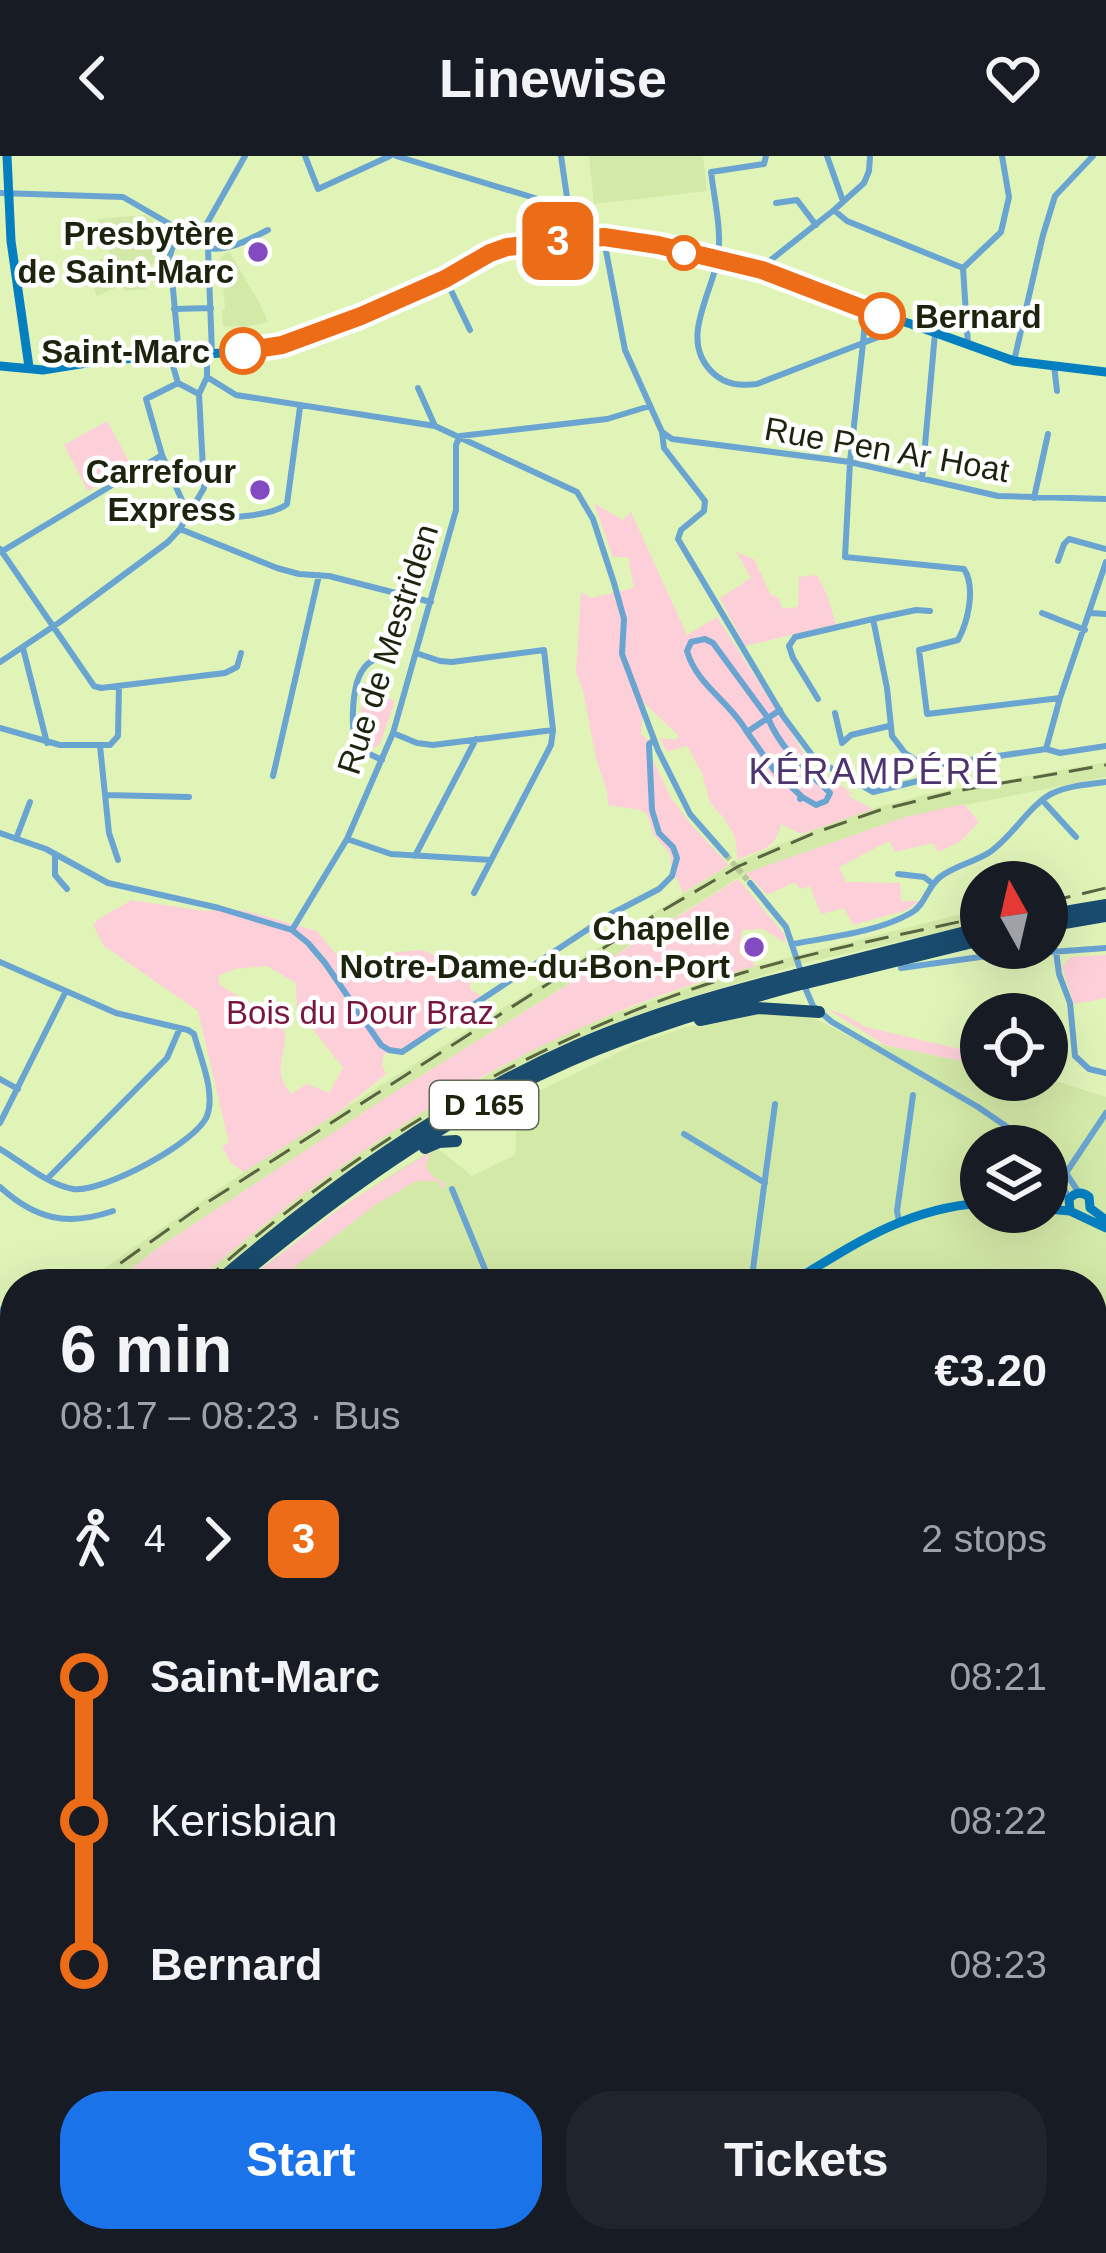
<!DOCTYPE html>
<html lang="en">
<head>
<meta charset="utf-8">
<style>
  body { margin:0; font-family:Helvetica,sans-serif; background:#20242c; color:#f1f3f6; height:100vh; display:flex; flex-direction:column; font-size:45px; white-space:nowrap }
  * { box-sizing:border-box; margin:0 }
  p { font-size:39px; color:#9ea1a6 }
  .icon { flex:none; width:66px; height:66px; fill:none; stroke:currentColor; stroke-width:2; stroke-linecap:round; stroke-linejoin:round }
  .map { position:relative; flex:1; overflow:hidden }
  .details { position:absolute; left:0px; top:1113px; width:1107px; height:984px; display:flex; flex-direction:column; background:#171b24; border-radius:48px 48px 0 0; box-shadow:0 12px 48px #0002 }
  .details>* { flex:none }
  .badge { padding:0 24px; border-radius:18px; font-size:42px; line-height:78px }
  .needle { width:78px; rotate:352deg }
  .controls { position:absolute; left:960px; top:705px; display:grid; gap:24px }
  .controls a { display:grid; place-items:center; width:108px; height:108px; border-radius:50%; background:#171b24; box-shadow:0 12px 48px #0002; font-size:60px }
  .map>.badge { position:absolute; translate:-50% -50%; box-shadow:0 0 0 6px #fff }
  .legs { display:flex; align-items:center; gap:18px; height:132px; padding:0 60px; font-size:39px }
  .legs p { margin-inline-start:auto }
  .overview { display:flex; align-items:center; justify-content:space-between; height:204px; padding:0 60px }
  h1 { font-size:66px; font-weight:600; line-height:90px }
  .cta { display:flex; gap:24px; margin-top:auto; padding:24px 60px }
  .cta a { flex:1; height:138px; border-radius:48px; background:#1a73e8; color:#fff; font-size:48px; font-weight:600; line-height:138px; text-align:center }
  .cta a+a { background:#20242c; color:#f1f3f6 }
  ul { padding:0 60px; list-style:none }
  li { display:flex; align-items:center; gap:42px; height:144px; font-size:45px }
  li i { display:grid; place-items:center; width:18px; height:100%; margin:0 15px; background:currentColor }
  li i::after { content:''; width:30px; height:30px; margin:-15px; border:9px solid; border-radius:50%; background:#171b24 }
  li p { margin-inline-start:auto }
  li:first-child i { background:linear-gradient(#0000 50%,currentColor 0) }
  li:last-child i { background:linear-gradient(currentColor 50%,#0000 0) }
  header { display:flex; justify-content:space-between; align-items:center; height:156px; padding:0 60px; background:#171b24; font-size:54px; font-weight:600 }
  .map>svg:first-child { display:block }
  .built { fill:#d3e9a7; fill-rule:evenodd }
  .green { fill:#fdcfd9; fill-rule:evenodd }
  .water { fill:#94b144 }
  .lines { fill:none; stroke-linecap:round; stroke-linejoin:round }
  .street-tunnel { stroke:#b9ca96; stroke-width:6; stroke-dasharray:6 3; stroke-linecap:butt }
  .street { stroke:#6aa4d1; stroke-width:6 }
  .secondary { stroke:#067fc1; stroke-width:9 }
  .highway { stroke:#194c6f; stroke-width:12 }
  .rail { stroke:#596441; stroke-width:3; stroke-dasharray:24 12; stroke-linecap:butt }
  .highway-bridge { stroke:#194c6f; stroke-width:12 }
  .line-1-casing { stroke:#fff; stroke-width:27 }
  .line-1 { stroke:#ed6c18; stroke-width:18 }
  .poi-dot { fill:#834bc1; stroke:#fff; stroke-width:4.5 }
  .stop-1-dot { fill:#fff; stroke:#ed6c18; stroke-width:6 }
  .labels { text-anchor:middle; stroke-width:9; stroke-linejoin:round; paint-order:stroke }
  .shield { fill:#fff; stroke:#616656; stroke-width:3 }
  .shield-label { font-size:30px; font-weight:bold; fill:#1d240d }
  .poi-label { font-size:33px; font-weight:bold; fill:#1d240d; stroke:#fff; text-anchor:end }
  .stop-label { font-size:33px; font-weight:bold; fill:#1d240d; stroke:#fff; text-anchor:start }
  .street-label { font-size:33px; fill:#1d240d; stroke:#fff }
  .park-label { font-size:33px; fill:#79163d; stroke:#fff }
  .neighbourhood-label { font-size:36px; letter-spacing:3px; fill:#4e346f; stroke:#fff }
</style>
</head>
<body>
<header><svg class="icon" aria-label="back" viewBox="0 0 24 24"><path d="M15 5l-7 7 7 7"/></svg>Linewise<svg class="icon" aria-label="heart" viewBox="0 0 24 24"><path d="M12 20l-8-8c-3-5 5-10 8-4 3-6 11-1 8 4z"/></svg></header>
<div class="map">
<svg width="1106" height="2097" viewBox="0 0 1106 2097">
  <rect width="100%" height="100%" fill="#e0f4b8"/>
  <path class="built" d="M 589,0 L 703,0 L 707,35 L 594,48 Z
    M 145,59 L 153,63 L 155,100 L 154,108 L 144,110 L 146,133 L 125,135 L 122,129 L 97,140 L 83,108 L 111,100 L 97,63 Z
    M 229,95 L 260,148 L 268,166 L 245,171 L 223,170 L 222,155 L 225,153 L 221,101 Z
    M 1106,606 L 1106,621 L 905,661 L 746,717 L 384,943 L 159,1091 L 113,1128 L 81,1128 L 244,1016 L 729,709 L 853,658 L 924,639 Z
    M 981,753 L 981,767 L 804,807 L 665,849 L 604,872 L 448,950 L 403,977 L 316,1038 L 206,1128 L 193,1128 L 270,1063 L 348,1003 L 398,969 L 534,893 L 597,864 L 731,816 Z
    M 762,857 L 793,858 L 816,863 L 854,883 L 981,909 L 981,924 L 1047,922 L 1106,941 L 1106,2097 L 1081,2097 L 1050,2082 L 1092,2082 L 1092,1128 L 241,1128 L 373,1030 L 436,991 L 472,1020 L 515,999 L 518,945 L 634,889 L 686,871 ZM 981,990 L 1047,990 L 1047,1056 L 981,1056 Z
    M 15,1371 L 15,1853 L 0,1882 L 0,1388 Z
    M 15,2008 L 15,2082 L 87,2082 L 79,2097 L 0,2097 L 0,2037 Z
    M 436,2082 L 565,2082 L 557,2097 L 428,2097 Z
    M 676,2082 L 809,2082 L 801,2097 L 668,2097 Z"/>
  <path class="green" d="M 107,265 L 132,311 L 88,335 L 64,289 Z
    M 594,347 L 623,364 L 631,356 L 687,479 L 717,461 L 813,611 L 855,639 L 848,637 L 850,641 L 873,653 L 801,678 L 781,668 C 775,695 760,693 738,704 L 735,681 L 724,662 L 710,647 L 702,617 L 687,590 L 667,596 L 660,582 L 675,584 L 679,580 L 643,546 L 641,578 L 650,586 L 653,604 L 671,642 L 693,671 L 729,709 L 683,737 L 671,710 L 670,698 L 653,678 L 647,658 L 640,654 L 608,649 L 607,636 L 596,602 L 583,535 L 576,516 L 581,436 L 591,442 L 634,432 L 628,401 L 613,401 Z
    M 736,396 L 754,403 L 771,439 L 779,442 L 782,453 L 798,451 L 799,421 L 817,419 L 827,439 L 836,468 L 745,490 L 720,442 L 751,422 Z
    M 364,526 L 378,540 L 395,545 L 380,588 L 372,593 L 363,589 L 358,581 Z
    M 964,648 L 979,666 L 960,686 L 938,696 L 933,687 L 895,696 L 889,685 L 839,711 L 846,726 L 900,727 L 901,745 L 920,745 L 907,754 L 853,769 L 844,752 L 821,758 L 810,730 L 800,733 L 795,726 L 767,739 L 746,717 L 905,661 Z
    M 738,723 L 784,778 L 786,787 L 762,773 L 742,774 L 739,798 L 749,802 L 756,810 C 543,865 357,985 193,1128 L 113,1128 L 159,1091 L 384,943 Z
    M 131,744 L 204,755 L 243,754 L 317,775 L 340,803 L 361,809 L 398,796 L 423,794 L 447,805 L 460,807 L 471,822 L 470,833 L 481,840 L 405,892 L 384,898 L 382,909 L 386,918 L 340,955 L 244,1016 L 231,1007 L 222,990 L 229,987 L 198,855 L 104,790 L 93,769 C 101,758 119,753 131,744 ZM 267,810 L 296,827 L 297,858 L 301,865 L 313,873 L 343,912 L 329,937 L 307,928 L 291,938 C 269,912 290,896 284,871 L 251,861 L 243,843 L 220,829 L 218,820 L 235,813 Z
    M 1106,799 L 1106,842 L 1074,848 L 1062,811 L 1071,801 Z
    M 827,853 L 845,859 L 866,871 L 981,898 L 981,909 L 885,889 Z
    M 430,996 L 426,1011 L 432,1020 L 446,1028 L 442,1033 L 439,1025 L 416,1025 L 375,1049 L 273,1128 L 242,1128 L 341,1051 Z
    M 15,1213 L 15,1310 L 0,1325 L 0,1227 Z"/>
  <path class="water" d="M 15,1853 L 15,2008 L 0,2037 L 0,1882 Z
    M 87,2082 L 436,2082 L 428,2097 L 79,2097 Z
    M 565,2082 L 676,2082 L 668,2097 L 557,2097 Z
    M 809,2082 L 1050,2082 L 1081,2097 L 801,2097 Z"/>
  <g class="lines">
    <path class="street-tunnel" d="M 726,699 L 750,727"/>
    <path class="street" d="M 305,0 L 318,33 L 390,0
      M 396,0 L 551,47 L 592,65 L 602,74 L 625,194 L 662,276 L 664,292 L 705,345 L 704,355 L 681,374 L 678,383 L 783,560 L 815,603 L 873,636 L 922,624 L 931,610 L 1046,593 L 1060,597 L 1106,590
      M 561,0 L 569,55
      M 766,0 L 764,8 L 711,16 C 714,42 722,74 718,101 C 712,139 678,184 713,217 C 726,229 740,230 757,228 L 863,187 L 850,306 L 845,401 L 964,413 C 976,431 968,466 958,484 L 919,494 L 927,558 L 1060,542
      M 827,0 L 843,45
      M 0,37 L 123,41 L 187,78
      M 776,47 L 797,44 L 816,69
      M 835,55 L 847,65 L 963,112
      M 201,78 L 208,92 L 212,197
      M 201,78 L 245,0
      M 208,92 C 229,96 249,83 268,74
      M 963,112 L 1001,76 L 1009,41 L 1002,0
      M 963,112 L 968,189
      M 762,114 L 767,107 L 834,54 L 864,27 L 869,15 L 870,0
      M 446,124 L 470,174
      M 174,153 L 211,152
      M 866,154 L 863,187 L 886,178 L 895,165
      M 179,199 L 170,100 C 175,77 184,82 201,78
      M 170,200 L 178,227 L 199,238
      M 1014,205 L 1043,79 L 1055,40 L 1093,0
      M 1054,209 L 1057,235
      M 207,221 L 236,239 L 435,270 L 577,336 L 593,363 L 614,427 L 624,463 L 622,498 L 658,594 L 690,658 L 726,699
      M 178,227 L 146,243 L 162,299 L 188,358
      M 418,232 L 435,270
      M 662,276 L 672,283 L 850,306 L 998,340 L 1106,343
      M 922,323 L 935,177
      M 1034,342 L 1048,278
      M 192,351 C 198,354 204,358 210,359 C 228,364 274,359 287,348 L 300,251
      M 180,373 L 277,412 L 299,418 L 329,420 L 431,446
      M 0,393 L 94,530 L 101,532 L 225,517 L 237,511 L 241,497
      M 1,396 L 162,299
      M 1058,405 L 1064,388 L 1069,383 L 1106,393
      M 1042,457 L 1085,474
      M 1091,457 L 1106,458
      M 873,463 L 916,454 L 930,455
      M 23,492 L 47,587
      M 416,497 L 440,505 L 452,506 L 544,494 L 553,574 L 551,589 L 474,737
      M 377,502 C 370,506 367,507 362,515 C 352,530 349,578 359,593 L 382,604
      M 0,506 L 60,466 L 168,386 L 180,373 L 204,332 L 199,238 L 207,221 L 207,197
      M 818,543 L 793,502 L 789,490 L 795,481 L 873,463 L 887,532 L 892,580 L 905,597 L 921,608 L 931,610
      M 780,554 L 768,562 C 781,594 806,614 830,637 L 826,645 L 816,649 L 802,641 L 800,643
      M 835,557 L 842,587 L 851,579 L 889,570
      M 0,572 L 60,589 L 110,589 L 118,580 L 119,530
      M 747,576 C 730,545 697,530 687,495 L 691,486 L 705,483 L 713,487 L 768,562 L 747,576 L 774,614 L 802,641
      M 393,577 L 417,587 L 433,589 L 553,574
      M 100,590 L 109,677 L 118,704
      M 1046,593 L 1060,542 L 1106,406
      M 273,620 L 319,419
      M 105,639 L 189,641
      M 1043,645 L 1076,681
      M 0,677 L 46,693 L 108,727 L 219,752 L 292,774 L 308,787 L 325,807 L 381,889 L 389,894 L 402,896 L 611,758 L 659,733 L 672,720 L 677,702 L 673,691 L 659,677 L 652,654 L 649,588 L 654,584
      M 16,683 L 30,646
      M 347,683 L 391,698 L 491,704
      M 55,698 L 55,719 L 67,733
      M 415,700 L 476,583
      M 898,718 L 924,721 L 933,728
      M 750,727 L 786,771 L 801,816
      M 292,774 L 347,683 L 393,577 L 456,354 L 456,289 L 460,280 L 607,263 L 650,250
      M 793,788 C 831,781 878,776 911,757 C 926,748 927,731 940,721 C 954,710 975,706 990,696 C 1012,681 1029,650 1051,638 C 1067,630 1089,628 1106,626
      M 1056,795 L 1059,818 L 1070,847 L 1075,900 L 1089,913 L 1106,917
      M 0,806 L 116,857 L 188,874 L 194,878 C 200,901 216,937 207,960 C 196,987 102,1037 73,1033 C 48,1029 22,1006 0,993
      M 901,812 L 980,801 L 1106,792
      M 804,829 L 813,850 L 832,866 L 978,951 L 1035,990
      M 0,923 L 18,933
      M 0,967 L 65,837
      M 684,978 L 765,1027
      M 1047,1000 L 1066,1017 L 1079,1037
      M 1047,1009 L 1059,1021 L 1069,1043
      M 1066,1017 L 1106,957
      M 49,1021 L 167,902 L 180,872
      M 0,1031 C 35,1063 67,1071 113,1055
      M 452,1033 L 491,1128
      M 899,1065 L 897,1055 L 913,939
      M 751,1128 L 775,948
      M 0,1158 L 4,1151
      M 0,1581 L 15,1577
      M 1092,1615 L 1106,1622"/>
    <path class="secondary" d="M 7,0 L 11,85 L 29,211
      M 0,210 L 43,214 L 105,204 L 256,195 L 282,189 L 361,160 L 445,123 L 490,97 L 507,91 L 604,81 L 658,90 L 762,114 L 866,154 L 911,168 L 1014,205 L 1106,216
      M 1047,1053 L 1070,1055 L 1106,1072
      M 1070,1055 L 1069,1043 C 1075,1036 1082,1035 1089,1041 L 1090,1052 L 1106,1064
      M 789,1128 C 853,1089 904,1053 981,1047
      M 0,1500 L 15,1519
      M 0,1521 L 12,1541
      M 15,1538 L 7,1557 L 15,1575"/>
    <path class="highway" d="M 1047,759 L 1106,749
      M 1047,770 L 1106,760
      M 804,817 L 981,772
      M 806,827 L 981,784
      M 700,864 L 758,852 L 819,856
      M 491,962 L 502,947 L 511,942
      M 425,992 L 439,986 L 456,985
      M 215,1128 C 325,1034 443,948 576,890 C 647,859 721,838 796,819
      M 231,1128 C 333,1042 446,959 569,905 C 643,873 720,850 797,829
      M 0,1351 L 15,1335
      M 0,1368 L 15,1353"/>
    <path class="rail" d="M 1047,746 L 1106,732
      M 91,1128 L 197,1053 L 655,759 L 739,710 L 814,677 L 880,654 L 962,634 L 1106,609
      M 201,1128 C 357,987 540,878 742,817 C 820,794 901,779 981,761
      M 0,1204 L 15,1191
      M 0,1333 L 15,1318
      M 0,1605 L 15,1602"/>
    <path class="highway-bridge" d="M 796,819 L 804,817
      M 797,829 L 806,827"/>
  </g>
  <g class="lines">
    <g class="line-1-casing">
      <path id="line-1" d="M 243,195 L 282,189 L 361,160 L 445,123 L 490,97 L 507,91 L 604,81 L 658,89 L 762,114 L 882,160"/>
    </g>
    <use href="#line-1" class="line-1"/>
  </g>
  <g class="poi-dot">
    <circle cx="258" cy="96" r="12"/>
    <circle cx="260" cy="334" r="12"/>
    <circle cx="754" cy="791" r="12"/>
  </g>
  <g class="stop-1-dot">
    <circle cx="684" cy="97" r="15"/>
    <circle cx="882" cy="160" r="21"/>
    <circle cx="243" cy="195" r="21"/>
  </g>
  <g class="labels">
    <rect class="shield" x="430" y="925" width="108" height="48" rx="9"/>
    <g class="shield-label">
      <text x="484" y="959">D 165</text>
    </g>
    <g class="poi-label">
      <text x="234" y="89">Presbytère<tspan x="234" dy="38">de Saint-Marc</tspan></text>
      <text x="236" y="327">Carrefour<tspan x="236" dy="38">Express</tspan></text>
      <text x="730" y="784">Chapelle<tspan x="730" dy="38">Notre-Dame-du-Bon-Port</tspan></text>
    </g>
    <g class="stop-label">
      <text x="915" y="172">Bernard</text>
      <text x="210" y="207" text-anchor="end">Saint-Marc</text>
    </g>
    <g class="street-label">
      <text transform="translate(887 293) rotate(10)" y="12">Rue Pen Ar Hoat</text>
      <text transform="translate(387 493) rotate(-72)" y="12">Rue de Mestriden</text>
    </g>
    <g class="park-label">
      <text x="360" y="868">Bois du Dour Braz</text>
    </g>
    <g class="neighbourhood-label">
      <text x="875" y="628">KÉRAMPÉRÉ</text>
    </g>
  </g>
</svg>
<div class="controls">
<a><svg class="needle" viewBox="-14 -14 28 28"><path d="M0-13l5 13h-10z" fill="#e53935"/><path d="M0 13l5-13h-10z" fill="#9ea1a6"/></svg></a>
<a><svg class="icon" aria-label="locate" viewBox="0 0 24 24"><circle cx="12" cy="12" r="6"/><path d="M12 2v4M12 18v4M2 12h4M18 12h4"/></svg></a>
<a><svg class="icon" aria-label="layers" viewBox="0 0 24 24"><path d="M12 4l9 5-9 5-9-5zM3 14l9 5 9-5"/></svg></a>
</div>
<b class="badge" style="left:558px;top:85px;background:#ed6c18;color:#fff">3</b>
<section class="details">
<div class="overview"><div><h1>6 min</h1><p>08:17 – 08:23 · Bus</p></div><b>€3.20</b></div>
<div class="legs"><svg class="icon" aria-label="walk" viewBox="0 0 24 24"><circle cx="13" cy="4" r="2"/><path d="M13 8l-2 6 4 7M11 14l-3 7M7 12l3-4h3l4 4"/></svg>4<svg class="icon" aria-label="forward" viewBox="0 0 24 24"><path d="M9 5l7 7-7 7"/></svg><b class="badge" style="background:#ed6c18;color:#fff">3</b><p>2 stops</p></div>
<ul>
<li><i style="color:#ed6c18"></i><b>Saint-Marc</b><p>08:21</p></li>
<li><i style="color:#ed6c18"></i><span>Kerisbian</span><p>08:22</p></li>
<li><i style="color:#ed6c18"></i><b>Bernard</b><p>08:23</p></li>
</ul>
<div class="cta"><a>Start</a><a>Tickets</a></div>
</section>
</div>
</body>
</html>
